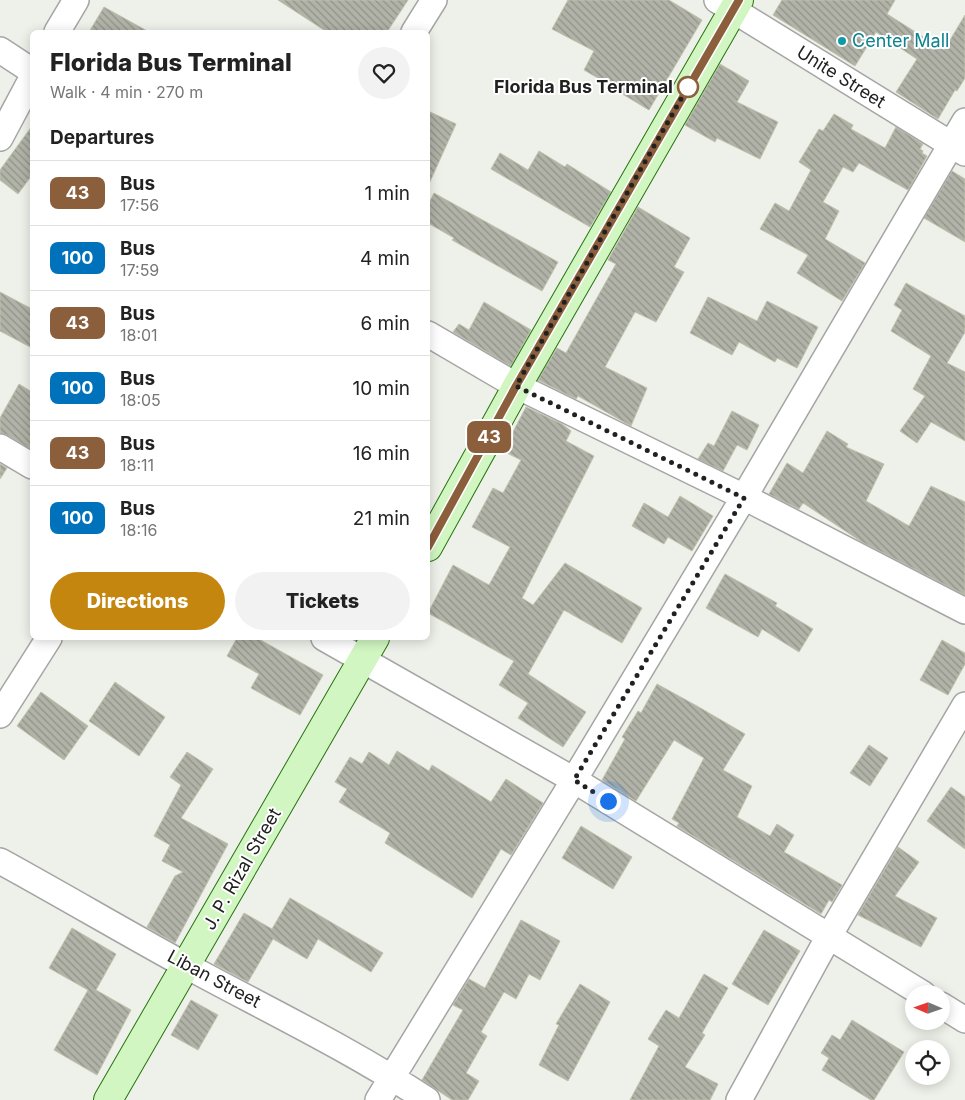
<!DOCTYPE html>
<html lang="en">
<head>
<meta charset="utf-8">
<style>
  body { margin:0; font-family:Inter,sans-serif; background:#f2f2f2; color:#222; height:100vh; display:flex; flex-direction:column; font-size:19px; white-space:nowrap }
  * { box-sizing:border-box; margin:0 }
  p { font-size:16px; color:#767676 }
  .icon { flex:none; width:28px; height:28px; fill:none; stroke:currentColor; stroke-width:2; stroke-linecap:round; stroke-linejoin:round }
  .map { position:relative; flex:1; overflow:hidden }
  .drawer { position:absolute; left:30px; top:30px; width:400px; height:610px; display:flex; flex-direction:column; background:#fff; border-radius:8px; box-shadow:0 2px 12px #0003 }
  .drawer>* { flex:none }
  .badge { padding:0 10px; border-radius:8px; font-size:18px; line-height:32px }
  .needle { width:32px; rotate:272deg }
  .controls { position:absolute; left:905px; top:985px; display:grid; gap:10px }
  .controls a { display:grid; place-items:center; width:45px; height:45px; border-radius:50%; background:#fff; box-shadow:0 2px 12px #0003; font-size:25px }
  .you { position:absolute; width:25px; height:25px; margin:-12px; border:4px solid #fff; border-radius:50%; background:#1a73e8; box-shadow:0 0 0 8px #1a73e833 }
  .map>.badge { position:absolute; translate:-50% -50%; box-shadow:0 0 0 2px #fff }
  h2 { padding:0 20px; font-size:19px; line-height:45px }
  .round { display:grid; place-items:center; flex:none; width:52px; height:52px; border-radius:26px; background:#f2f2f2 }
  .headline { display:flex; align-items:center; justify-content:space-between; height:85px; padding:0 20px }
  h1 { font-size:24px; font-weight:800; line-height:38px }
  .primary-button { display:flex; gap:10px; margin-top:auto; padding:10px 20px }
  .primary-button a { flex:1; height:58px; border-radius:30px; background:#c4860f; color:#fff; font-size:20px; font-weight:800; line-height:58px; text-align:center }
  .primary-button a+a { background:#f2f2f2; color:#222 }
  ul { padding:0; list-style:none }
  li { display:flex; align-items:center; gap:15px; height:65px; padding:0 20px; border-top:1px solid #e0e0e0 }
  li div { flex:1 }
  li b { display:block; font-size:19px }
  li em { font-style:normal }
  li .badge { min-width:55px; font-weight:700; text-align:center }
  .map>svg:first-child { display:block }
  .building { fill:url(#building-back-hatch); stroke:#c0c2ac }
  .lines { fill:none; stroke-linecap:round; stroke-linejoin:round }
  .minor-casing { stroke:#a5a5a5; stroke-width:28 }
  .secondary-casing { stroke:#26740d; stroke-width:30 }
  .minor { stroke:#fff; stroke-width:25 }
  .secondary { stroke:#d1f6c2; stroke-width:28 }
  .line-casing { stroke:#fff; stroke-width:11 }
  .line { stroke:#8b5e3c; stroke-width:8 }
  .walk { stroke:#212121; stroke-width:5; stroke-dasharray:0 9 }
  .culture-dot { fill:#0f9aa8; stroke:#fff; stroke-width:2 }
  .stop-dot { fill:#fff; stroke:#8b5e3c; stroke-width:2.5 }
  .labels { text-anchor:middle; stroke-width:4; stroke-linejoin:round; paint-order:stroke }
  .culture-label { font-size:18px; fill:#0d838f; stroke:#fff; text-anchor:start }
  .street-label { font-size:18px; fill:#212121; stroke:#fff }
  .stop-label { font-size:18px; font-weight:bold; fill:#212121; stroke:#fff; text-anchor:end }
</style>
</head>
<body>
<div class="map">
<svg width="965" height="1100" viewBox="0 0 965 1100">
  <defs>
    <pattern id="building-back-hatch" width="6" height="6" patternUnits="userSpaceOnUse" patternTransform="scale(1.25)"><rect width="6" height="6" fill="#b2b3a8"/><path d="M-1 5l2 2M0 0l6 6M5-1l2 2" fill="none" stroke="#909188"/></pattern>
  </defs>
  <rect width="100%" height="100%" fill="#eef1e9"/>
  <path class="building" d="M 278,0 L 408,0 L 387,32 L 327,32 Z
    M 568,0 L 669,0 L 702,20 L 649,110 L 614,89 L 615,88 L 584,70 L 594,51 L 552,29 Z
    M 782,0 L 895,0 L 887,14 L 944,50 L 965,15 L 965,78 L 957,91 L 955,90 L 938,119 L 896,92 L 917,59 L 876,32 L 855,66 L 773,15 Z
    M 104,7 L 149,32 L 89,32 Z
    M 720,64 L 749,81 L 737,102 L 778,122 L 760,159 L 717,138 L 715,142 L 685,125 Z
    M 428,111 L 456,124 L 428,186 Z
    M 834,114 L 853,125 L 851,129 L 885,148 L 896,127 L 923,144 L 920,149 L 923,151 L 922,153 L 927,156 L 908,190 L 859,163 L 853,172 L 843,167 L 823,202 L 839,211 L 825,239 L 865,263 L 842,301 L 797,273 L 808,255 L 760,229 L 775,203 L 789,211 L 811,170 L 799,162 L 819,129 L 823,131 Z
    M 32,126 L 32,175 L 18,194 L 0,180 L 0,170 Z
    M 539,151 L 565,167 L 567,164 L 611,192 L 590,227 L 491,169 L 500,153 L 528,170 Z
    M 952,171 L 965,179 L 965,242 L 924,218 Z
    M 434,193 L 558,262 L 542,291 L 452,240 L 454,238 L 428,223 L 428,205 Z
    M 638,207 L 690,238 L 674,267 L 684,272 L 656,322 L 635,312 L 605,367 L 647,388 L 631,426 L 578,396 L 576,399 L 538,380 L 557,348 L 566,353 L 616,264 L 608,260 Z
    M 906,283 L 965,316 L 965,332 L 947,363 L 965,372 L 965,441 L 931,422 L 917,443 L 900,431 L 925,396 L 913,389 L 931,356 L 891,331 L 902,310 L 894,305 Z
    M 0,292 L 32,309 L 32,348 L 0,331 Z
    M 708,297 L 757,321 L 767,301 L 818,327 L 797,368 L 777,358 L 775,362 L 739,342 L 732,355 L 690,333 Z
    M 484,302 L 531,330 L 511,366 L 453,332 L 459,324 L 469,330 Z
    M 19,384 L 32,392 L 32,450 L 7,435 L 0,433 L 0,418 Z
    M 526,407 L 562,424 L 571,431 L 566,441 L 594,456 L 522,598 L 533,605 L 565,563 L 642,608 L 622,643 L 564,610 L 528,674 L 586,712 L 563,747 L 518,718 L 528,703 L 499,685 L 514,661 L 428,613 L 453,565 L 489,585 L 510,547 L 472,527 L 493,488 L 503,493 L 521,460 L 503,451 Z
    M 732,411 L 759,425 L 747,450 L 737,445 L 723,471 L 698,459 L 708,443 L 714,446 Z
    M 827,431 L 848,444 L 846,447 L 884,464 L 866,501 L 909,526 L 931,486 L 965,502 L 965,595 L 862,542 L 803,503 L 799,509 L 769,494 L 787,463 L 803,473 Z
    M 0,464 L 7,468 L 0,479 Z
    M 680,496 L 713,516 L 692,551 L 668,537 L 664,544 L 632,526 L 644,503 L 668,517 Z
    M 725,574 L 777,603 L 775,606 L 813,629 L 799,652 L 762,629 L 758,637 L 706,608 Z
    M 237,638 L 257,638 L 323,675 L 300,715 L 251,688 L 259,674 L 227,656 Z
    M 942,640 L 965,653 L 965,664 L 948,695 L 920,680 Z
    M 115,682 L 165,717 L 139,756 L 89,721 Z
    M 657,684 L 697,706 L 745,734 L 723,770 L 752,786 L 737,817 L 770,836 L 777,824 L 794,835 L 784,852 L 842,885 L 832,902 L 829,900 L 821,914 L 677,826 L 679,823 L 672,819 L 704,758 L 674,740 L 636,801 L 602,780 L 625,739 L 622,737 L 638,711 L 641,713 Z
    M 41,692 L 88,726 L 64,760 L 17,726 Z
    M 869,745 L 888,758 L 870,786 L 850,773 Z
    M 397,751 L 429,771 L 432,765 L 491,802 L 506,779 L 543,803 L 511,855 L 501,849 L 472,898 L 385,843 L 390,833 L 339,802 L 347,789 L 335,782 L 350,757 L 362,764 L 369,752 L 389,765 Z
    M 187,752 L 213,769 L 181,818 L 228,844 L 175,943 L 147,927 L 175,876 L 183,872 L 162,861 L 170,845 L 154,836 L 181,785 L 170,777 Z
    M 951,787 L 965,797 L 965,849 L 927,821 Z
    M 581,826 L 632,857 L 613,889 L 562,858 Z
    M 898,847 L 919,862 L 895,896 L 937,918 L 921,947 L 858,915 Z
    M 290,898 L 383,953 L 371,972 L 318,939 L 307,959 L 273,939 L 248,982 L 214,964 L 244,913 L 272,929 Z
    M 521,920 L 560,941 L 540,980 L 529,974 L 516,999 L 504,992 L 481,1032 L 487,1036 L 466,1073 L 479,1081 L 468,1100 L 452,1100 L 422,1080 L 463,1010 L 453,1005 L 469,979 L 485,988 Z
    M 72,928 L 116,954 L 96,990 L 131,1010 L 97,1075 L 54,1050 L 88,990 L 49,968 Z
    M 764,930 L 800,951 L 768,1005 L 732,984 Z
    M 704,974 L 728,988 L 702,1033 L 705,1035 L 685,1067 L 718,1084 L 710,1100 L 630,1100 L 659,1046 L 648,1039 L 666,1010 L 679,1018 Z
    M 580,984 L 610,1002 L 568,1081 L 539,1065 L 559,1025 L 556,1024 Z
    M 191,1000 L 218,1015 L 198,1050 L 171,1035 Z
    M 852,1020 L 904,1052 L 874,1100 L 871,1100 L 822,1070 L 829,1058 L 821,1053 L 832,1035 L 840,1040 Z"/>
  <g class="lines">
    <g class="minor-casing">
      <path id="minor" d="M 717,0 L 965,153
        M 57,32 L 76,0
        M 414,32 L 434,0
        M 0,50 L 32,71
        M 0,138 L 32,78
        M 428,334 L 517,386 L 744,497 L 965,611
        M 0,447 L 32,466
        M 324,638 L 574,780 L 923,994
        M 0,715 L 49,638
        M 0,861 C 62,895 123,931 185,965 C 266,1009 350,1049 427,1100
        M 941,1005 L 965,1020
        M 378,1100 L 574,780 L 744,497 L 965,121
        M 739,1100 L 829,936 L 965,705"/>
    </g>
    <g class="secondary-casing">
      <path id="secondary" d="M 428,547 L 517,386 L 739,0
        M 108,1100 L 375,638"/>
    </g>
    <use href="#minor" class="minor"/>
    <use href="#secondary" class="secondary"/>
  </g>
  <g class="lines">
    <g class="line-casing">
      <path id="line" d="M 428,547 L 516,386 L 739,0"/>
    </g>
    <use href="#line" class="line"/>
    <path class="walk" d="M 608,801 L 574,780 L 744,498 L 516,386 L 688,87"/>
  </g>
  <circle class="culture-dot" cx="842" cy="41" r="5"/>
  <circle class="stop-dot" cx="688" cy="87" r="10"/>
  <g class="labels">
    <g class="culture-label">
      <text x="852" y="47">Center Mall</text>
    </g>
    <g class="street-label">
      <text transform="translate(841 77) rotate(32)" y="6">Unite Street</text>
      <text transform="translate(242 869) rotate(-60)" y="6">J. P. Rizal Street</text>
      <text transform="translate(214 979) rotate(28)" y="6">Liban Street</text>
    </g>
    <g class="stop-label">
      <text x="673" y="93">Florida Bus Terminal</text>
    </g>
  </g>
</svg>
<div class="controls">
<a><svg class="needle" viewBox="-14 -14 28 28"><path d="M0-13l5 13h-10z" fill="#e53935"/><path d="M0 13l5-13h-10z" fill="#767676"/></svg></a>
<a><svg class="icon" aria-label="locate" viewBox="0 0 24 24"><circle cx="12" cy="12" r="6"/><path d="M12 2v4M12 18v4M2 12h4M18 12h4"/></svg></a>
</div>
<div class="you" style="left:608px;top:801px"></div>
<b class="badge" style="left:489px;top:437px;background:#8b5e3c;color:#fff">43</b>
<section class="drawer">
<div class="headline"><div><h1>Florida Bus Terminal</h1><p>Walk · 4 min · 270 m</p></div><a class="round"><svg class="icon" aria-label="heart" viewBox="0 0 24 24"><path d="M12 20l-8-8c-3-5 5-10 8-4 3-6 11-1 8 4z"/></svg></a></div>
<h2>Departures</h2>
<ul>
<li><span class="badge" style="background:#8b5e3c;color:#fff">43</span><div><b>Bus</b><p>17:56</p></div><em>1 min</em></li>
<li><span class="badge" style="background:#0072bc;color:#fff">100</span><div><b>Bus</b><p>17:59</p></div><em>4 min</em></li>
<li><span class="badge" style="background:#8b5e3c;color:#fff">43</span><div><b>Bus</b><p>18:01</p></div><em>6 min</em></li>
<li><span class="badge" style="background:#0072bc;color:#fff">100</span><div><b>Bus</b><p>18:05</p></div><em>10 min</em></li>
<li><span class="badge" style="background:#8b5e3c;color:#fff">43</span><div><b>Bus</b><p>18:11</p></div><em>16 min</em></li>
<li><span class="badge" style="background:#0072bc;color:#fff">100</span><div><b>Bus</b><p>18:16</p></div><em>21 min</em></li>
</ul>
<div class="primary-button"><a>Directions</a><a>Tickets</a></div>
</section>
</div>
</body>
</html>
